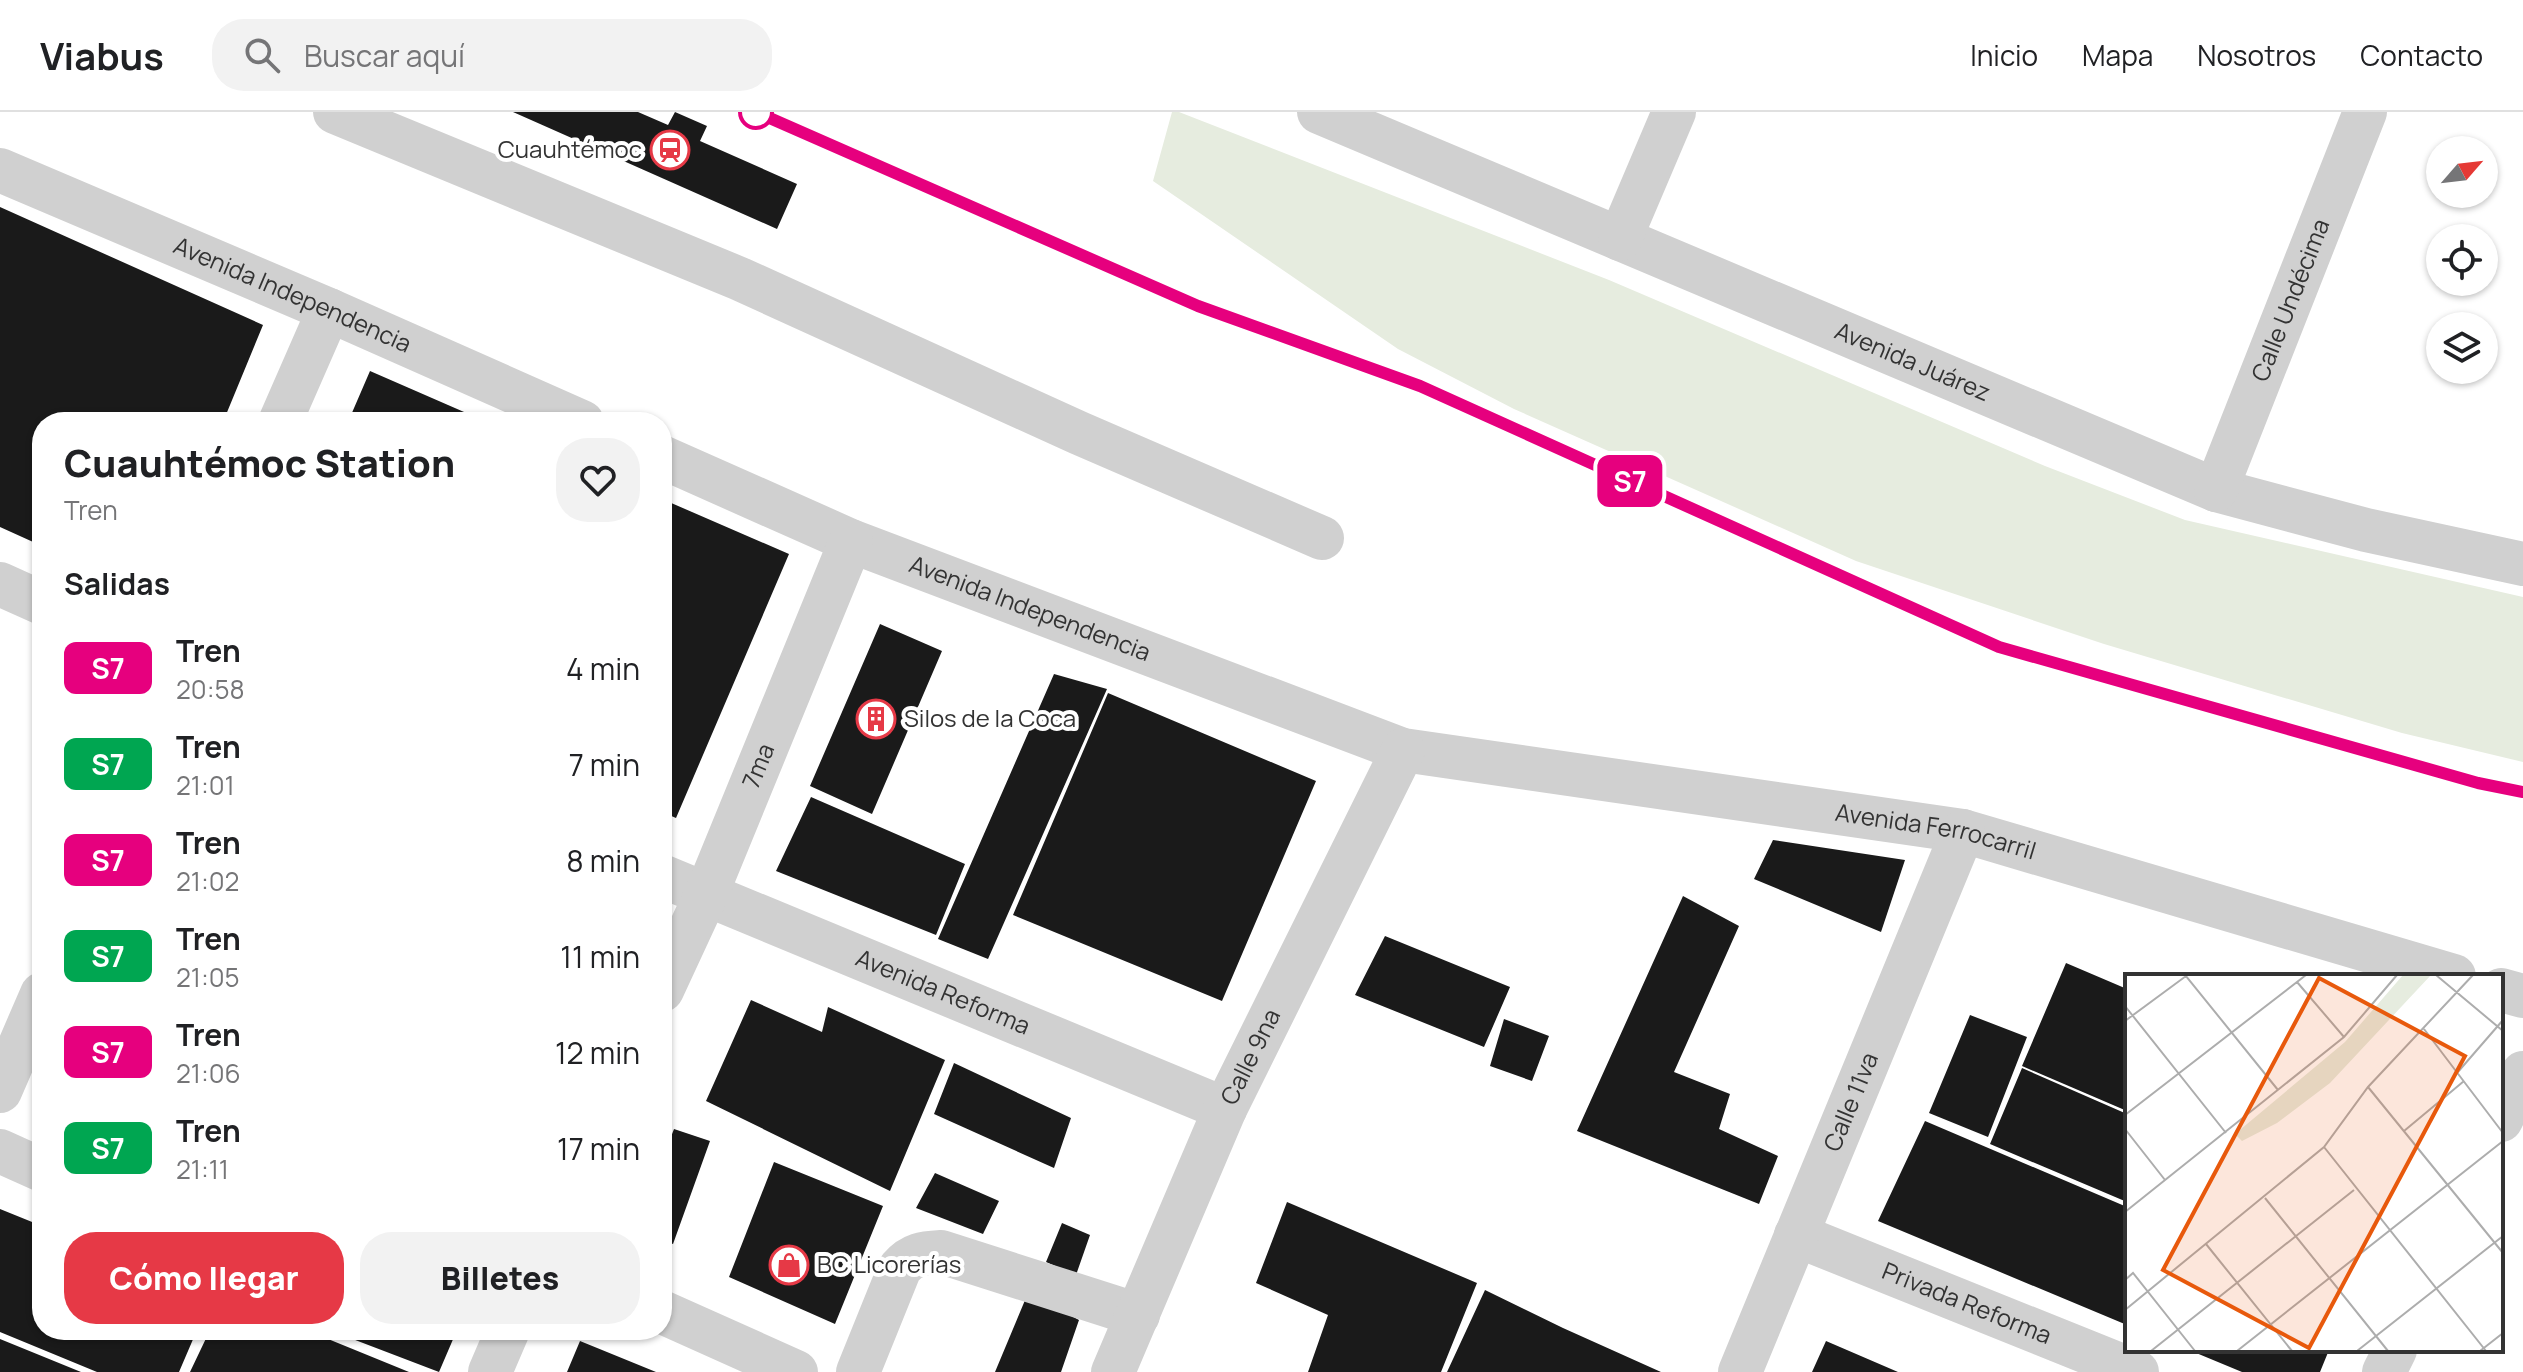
<!DOCTYPE html>
<html lang="es">
<head>
<meta charset="utf-8">
<style>
  body { margin:0; font-family:Manrope,sans-serif; background:#f2f2f2; color:#202124; height:100vh; display:flex; flex-direction:column; font-size:30px; white-space:nowrap }
  * { box-sizing:border-box; margin:0 }
  p { font-size:26px; color:#757577 }
  .icon { flex:none; width:44px; height:44px; fill:none; stroke:currentColor; stroke-width:2; stroke-linecap:round; stroke-linejoin:round }
  .map { position:relative; flex:1; overflow:hidden }
  .panel { position:absolute; left:32px; top:300px; width:640px; height:928px; display:flex; flex-direction:column; background:#fff; border-radius:32px; box-shadow:0 2px 6px #0004 }
  .panel>* { flex:none }
  .badge { padding:0 16px; border-radius:12px; font-size:28px; line-height:52px }
  .needle { width:52px; rotate:62deg }
  .controls { position:absolute; left:2426px; top:24px; display:grid; gap:16px }
  .controls a { display:grid; place-items:center; width:72px; height:72px; border-radius:50%; background:#fff; box-shadow:0 2px 6px #0004; font-size:40px }
  .map>.badge { position:absolute; translate:-50% -50%; box-shadow:0 0 0 4px #fff }
  h2 { padding:0 32px; font-size:30px; line-height:72px }
  .round { display:grid; place-items:center; flex:none; width:84px; height:84px; border-radius:32px; background:#f2f2f2 }
  .headline { display:flex; align-items:center; justify-content:space-between; height:136px; padding:0 32px }
  h1 { font-size:38px; font-weight:800; line-height:60px }
  .cta { display:flex; gap:16px; margin-top:auto; padding:16px 32px }
  .cta a { flex:1; height:92px; border-radius:32px; background:#e63946; color:#fff; font-size:32px; font-weight:800; line-height:92px; text-align:center }
  .cta a+a { background:#f2f2f2; color:#202124 }
  ul { padding:0; list-style:none }
  li { display:flex; align-items:center; gap:24px; height:96px; padding:0 32px }
  li div { flex:1 }
  li b { display:block; font-size:30px }
  li em { font-style:normal }
  li .badge { min-width:88px; font-weight:700; text-align:center }
  header { display:flex; align-items:center; gap:48px; box-sizing:border-box; height:112px; padding:0 40px; background:#fff; border-bottom:2px solid #e0e0e0 }
  header strong { font-size:38px }
  nav { display:flex; gap:44px; margin-inline-start:auto; font-size:28px }
  .search { width:560px; height:72px; background:#f2f2f2; display:flex; align-items:center; gap:20px; box-sizing:border-box; padding:0 28px; border-radius:32px; color:#757577; font-size:30px }
  .map>svg:first-child { display:block }
  .green { fill:#e6ecdf }
  .building { fill:#1a1a1a }
  .lines { fill:none; stroke-linecap:round; stroke-linejoin:round }
  .minor { stroke:#d0d0d0; stroke-width:44 }
  .rail-casing { stroke:#888; stroke-width:9 }
  .rail { stroke:#fff; stroke-width:6; stroke-dasharray:18; stroke-linecap:butt }
  .line-casing { stroke:#fff; stroke-width:18 }
  .line { stroke:#e6007e; stroke-width:12 }
  .stop-dot { fill:#fff; stroke:#e6007e; stroke-width:4 }
  .labels { text-anchor:middle; stroke-width:8; stroke-linejoin:round; paint-order:stroke }
  .poi-label { font-size:24px; fill:#333; stroke:#fff; text-anchor:start }
  .street-label { font-size:24px; fill:#333; stroke:#fff }
  .inset-road { fill:none; stroke:#adadad; stroke-width:2 }
  .view { fill:#e8590c; fill-opacity:0.15; stroke:#e8590c; stroke-width:4 }
  .inset-edge { fill:none; stroke:#333; stroke-width:4 }
</style>
</head>
<body>
<header>
<strong>Viabus</strong>
<div class="search"><svg class="icon" aria-label="search" viewBox="0 0 24 24"><circle cx="10" cy="10" r="6"/><path d="M15 15l6 6"/></svg>Buscar aquí</div>
<nav><a>Inicio</a><a>Mapa</a><a>Nosotros</a><a>Contacto</a></nav>
</header>
<div class="map">
<svg width="2523" height="1260" viewBox="0 0 2523 1260">
  <rect width="100%" height="100%" fill="#fff"/>
  <path class="green" d="M 1172,0 L 1179,0 L 1609,168 L 2045,354 L 2185,408 L 2523,485 L 2523,650 L 2402,621 L 2104,532 L 1856,449 L 1514,297 L 1398,237 L 1153,69 Z"/>
  <path class="building" d="M 513,0 L 638,0 L 668,13 L 675,0 L 707,14 L 700,29 L 797,72 L 777,117 Z
    M 0,95 L 263,213 L 223,310 L 42,310 L 42,434 L 0,415 Z
    M 370,259 L 487,310 L 348,310 Z
    M 662,387 L 789,442 L 676,706 L 662,700 Z
    M 880,512 L 942,539 L 872,702 L 810,674 Z
    M 1054,562 L 1107,577 L 988,847 L 938,827 Z
    M 1108,581 L 1316,669 L 1222,889 L 1013,803 Z
    M 811,685 L 965,752 L 936,823 L 776,759 Z
    M 1773,728 L 1905,748 L 1881,820 L 1754,767 Z
    M 1683,784 L 1739,814 L 1674,960 L 1730,982 L 1719,1017 L 1778,1044 L 1759,1092 L 1577,1019 Z
    M 1385,824 L 1510,875 L 1484,935 L 1355,883 Z
    M 2066,851 L 2127,877 L 2127,999 L 2022,954 Z
    M 751,888 L 822,920 L 828,895 L 945,948 L 890,1079 L 706,989 Z
    M 1970,903 L 2027,925 L 1988,1025 L 1929,1001 Z
    M 1504,907 L 1549,924 L 1532,969 L 1490,954 Z
    M 954,951 L 1071,1006 L 1054,1056 L 934,1002 Z
    M 2022,956 L 2127,1002 L 2127,1090 L 1990,1032 Z
    M 1925,1009 L 2127,1095 L 2127,1213 L 1878,1109 Z
    M 674,1017 L 710,1029 L 673,1132 L 662,1128 L 662,1048 Z
    M 774,1050 L 883,1094 L 835,1212 L 729,1165 Z
    M 935,1061 L 999,1089 L 983,1122 L 916,1096 Z
    M 1287,1090 L 1477,1171 L 1441,1260 L 1308,1260 L 1328,1203 L 1256,1171 Z
    M 0,1097 L 42,1114 L 42,1218 L 197,1218 L 179,1260 L 97,1260 L 0,1220 Z
    M 1062,1111 L 1090,1123 L 1076,1163 L 1046,1150 Z
    M 1485,1178 L 1563,1216 L 1661,1260 L 1447,1260 Z
    M 1028,1181 L 1079,1208 L 1061,1260 L 995,1260 Z
    M 210,1218 L 306,1218 L 409,1260 L 190,1260 Z
    M 329,1218 L 457,1218 L 439,1260 Z
    M 0,1227 L 81,1260 L 0,1260 Z
    M 580,1229 L 656,1260 L 567,1260 Z
    M 1826,1229 L 1898,1260 L 1812,1260 Z
    M 2189,1238 L 2329,1238 L 2320,1260 L 2242,1260 Z"/>
  <g class="lines">
    <g class="minor">
      <path d="M 335,0 L 740,167 L 1079,321 L 1322,426"/>
      <path id="s1" d="M 1319,0 L 2216,378 L 2366,418 L 2523,452"/>
      <path id="s2" d="M 0,58 L 329,198 L 582,310"/>
      <path d="M 1620,127 L 1674,0"/>
      <path d="M 280,310 L 329,198"/>
      <path id="s3" d="M 662,345 L 851,429 L 1403,638 L 1963,719 L 2454,864"/>
      <path id="s4" d="M 2216,378 L 2365,0"/>
      <path d="M 0,472 L 42,491"/>
      <path id="s5" d="M 662,764 L 1225,997"/>
      <path id="s6" d="M 662,878 L 706,783 L 851,429"/>
      <path d="M 2501,878 L 2523,884"/>
      <path d="M 0,979 L 42,882"/>
      <path d="M 2501,1008 L 2523,961"/>
      <path d="M 0,1039 L 42,1058"/>
      <path id="s7" d="M 1796,1123 L 2137,1260"/>
      <path d="M 662,1200 L 796,1260"/>
      <path d="M 490,1260 L 508,1218"/>
      <path d="M 858,1260 L 900,1156 C 912,1142 923,1141 941,1140 L 1138,1203"/>
      <path id="s8" d="M 1113,1260 L 1225,997 L 1403,638"/>
      <path id="s9" d="M 1740,1260 L 1963,719"/>
      <path d="M 2384,1260 L 2395,1238"/>
    </g>
    <g class="rail-casing">
      <path id="rail" d="M 756,0 L 1198,194 L 1420,274 L 1999,535 L 2478,671 L 2523,680"/>
    </g>
    <use href="#rail" class="rail"/>
  </g>
  <g class="lines">
    <g class="line-casing">
      <path id="line" d="M 756,0 L 1198,194 L 1420,274 L 1999,535 L 2478,671 L 2523,680"/>
    </g>
    <use href="#line" class="line"/>
  </g>
  <defs>
    <g id="station-ring" transform="scale(2)"><circle r="9.5" fill="#fff" stroke="#e63946" stroke-width="1.5"/><path d="M-3-6H3Q5-6 5-4V2Q5 4 3 4L4.5 6H3L1.5 4h-3L-3 6H-4.5L-3 4Q-5 4-5 2V-4Q-5-6-3-6ZM-3.5-4v3h7v-3ZM-3.5 1v1.5H-2V1ZM2 1v1.5H3.5V1Z" fill="#e63946"/></g>
    <g id="building-ring" transform="scale(2)"><circle r="9.5" fill="#fff" stroke="#e63946" stroke-width="1.5"/><path d="M-4-6H4V6H1V3H-1V6H-4ZM-2.5-4.3h1.7v1.8h-1.7ZM.8-4.3h1.7v1.8H.8ZM-2.5-1h1.7V.8h-1.7ZM.8-1h1.7V.8H.8Z" fill="#e63946"/></g>
    <g id="shop-ring" transform="scale(2)"><circle r="9.5" fill="#fff" stroke="#e63946" stroke-width="1.5"/><path d="M-5-2.5h2.3a2.7 3.5 0 0 1 5.4 0H5L5.5 6h-11ZM-1.5-2.5h3a1.5 2.3 0 0 0-3 0Z" fill="#e63946"/></g>
  </defs>
  <g fill-rule="evenodd">
    <use href="#station-ring" x="670" y="38"/>
    <use href="#building-ring" x="876" y="607"/>
    <use href="#shop-ring" x="789" y="1153"/>
  </g>
  <circle class="stop-dot" cx="756" cy="0" r="16"/>
  <g class="labels">
    <g class="poi-label">
      <text x="642" y="46" text-anchor="end">Cuauhtémoc</text>
      <text x="904" y="615">Silos de la Coca</text>
      <text x="817" y="1161">BC Licorerías</text>
    </g>
    <g class="street-label">
      <text dy="8" stroke="none"><textPath href="#s2" startOffset="318">Avenida Independencia</textPath></text>
      <text dy="8" stroke="none"><textPath href="#s4" startOffset="204">Calle Undécima</textPath></text>
      <text dy="8" stroke="none"><textPath href="#s1" startOffset="644">Avenida Juárez</textPath></text>
      <text dy="8" stroke="none"><textPath href="#s3" startOffset="398">Avenida Independencia</textPath></text>
      <text dy="8" stroke="none"><textPath href="#s6" startOffset="244">7ma</textPath></text>
      <text dy="8" stroke="none"><textPath href="#s3" startOffset="1336">Avenida Ferrocarril</textPath></text>
      <text dy="8" stroke="none"><textPath href="#s5" startOffset="304">Avenida Reforma</textPath></text>
      <text dy="8" stroke="none"><textPath href="#s8" startOffset="344">Calle 9na</textPath></text>
      <text dy="8" stroke="none"><textPath href="#s9" startOffset="292">Calle 11va</textPath></text>
      <text dy="8" stroke="none"><textPath href="#s7" startOffset="184">Privada Reforma</textPath></text>
    </g>
  </g>
  <g transform="translate(2125 862)">
    <rect width="378" height="378" fill="#fff"/>
    <path d="M 278,1 L 306,1 L 205,109 L 152,149 L 117,167 L 110,160 L 220,68 Z" fill="#e6ecdf"/>
    <path class="inset-road" d="M 311,1 L 378,57M 172,8 L 219,63M 0,32 L 101,159M 0,47 L 61,2 L 153,116M 299,55 L 378,159M 332,99 L 378,46M 243,113 L 378,279M 0,141 L 181,1M 0,155 L 40,206M 279,157 L 339,107M 199,173 L 361,377M 140,224 L 263,377M 0,238 L 219,63 L 272,1M 81,270 L 167,377M 0,306 L 8,299 L 70,377M 0,336 L 199,173 L 243,113 L 348,1M 26,377 L 229,216M 112,377 L 378,167M 232,377 L 378,262M 355,377 L 378,359"/>
    <path class="view" d="M 194,4 L 340,82 L 184,374 L 38,296 Z"/>
    <rect width="378" height="378" class="inset-edge"/>
  </g>
</svg>
<div class="controls">
<a><svg class="needle" viewBox="-14 -14 28 28"><path d="M0-13l5 13h-10z" fill="#e53935"/><path d="M0 13l5-13h-10z" fill="#757577"/></svg></a>
<a><svg class="icon" aria-label="locate" viewBox="0 0 24 24"><circle cx="12" cy="12" r="6"/><path d="M12 2v4M12 18v4M2 12h4M18 12h4"/></svg></a>
<a><svg class="icon" aria-label="layers" viewBox="0 0 24 24"><path d="M12 4l9 5-9 5-9-5zM3 14l9 5 9-5"/></svg></a>
</div>
<b class="badge" style="left:1630px;top:369px;background:#e6007e;color:#fff">S7</b>
<section class="panel">
<div class="headline"><div><h1>Cuauhtémoc Station</h1><p>Tren</p></div><a class="round"><svg class="icon" aria-label="heart" viewBox="0 0 24 24"><path d="M12 20l-8-8c-3-5 5-10 8-4 3-6 11-1 8 4z"/></svg></a></div>
<h2>Salidas</h2>
<ul>
<li><span class="badge" style="background:#e6007e;color:#fff">S7</span><div><b>Tren</b><p>20:58</p></div><em>4 min</em></li>
<li><span class="badge" style="background:#00a651;color:#fff">S7</span><div><b>Tren</b><p>21:01</p></div><em>7 min</em></li>
<li><span class="badge" style="background:#e6007e;color:#fff">S7</span><div><b>Tren</b><p>21:02</p></div><em>8 min</em></li>
<li><span class="badge" style="background:#00a651;color:#fff">S7</span><div><b>Tren</b><p>21:05</p></div><em>11 min</em></li>
<li><span class="badge" style="background:#e6007e;color:#fff">S7</span><div><b>Tren</b><p>21:06</p></div><em>12 min</em></li>
<li><span class="badge" style="background:#00a651;color:#fff">S7</span><div><b>Tren</b><p>21:11</p></div><em>17 min</em></li>
</ul>
<div class="cta"><a>Cómo llegar</a><a>Billetes</a></div>
</section>
</div>
</body>
</html>
